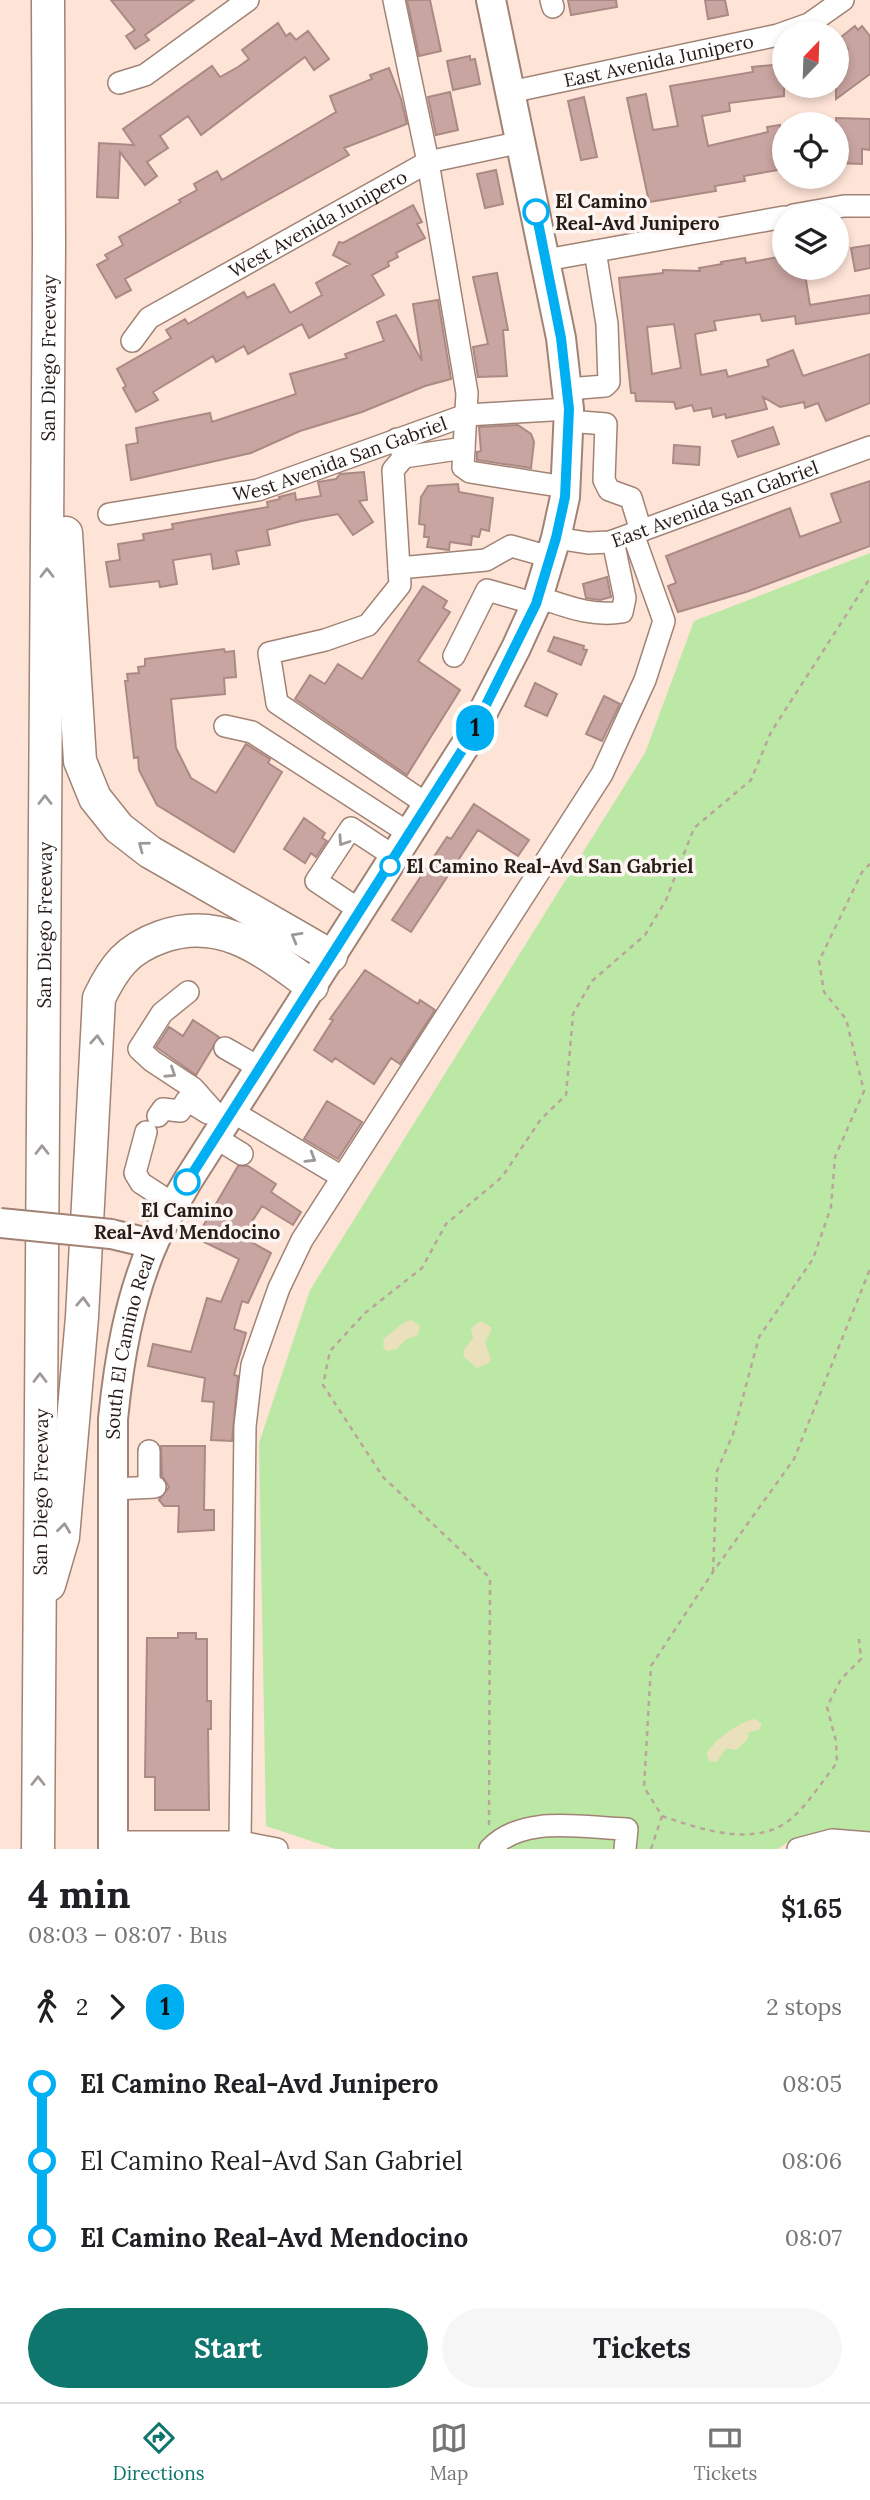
<!DOCTYPE html>
<html lang="en">
<head>
<meta charset="utf-8">
<style>
  body { margin:0; font-family:Lora,serif; background:#f6f6f6; color:#202124; height:100vh; display:flex; flex-direction:column; font-size:26px; white-space:nowrap }
  * { box-sizing:border-box; margin:0 }
  p { font-size:23px; color:#757577 }
  .icon { flex:none; width:38px; height:38px; fill:none; stroke:currentColor; stroke-width:2; stroke-linecap:round; stroke-linejoin:round }
  .map { position:relative; height:1849px; overflow:hidden }
  .side { display:flex; flex-direction:column; background:#fff; flex:1 }
  .side>* { flex:none }
  .badge { padding:0 14px; border-radius:23px; font-size:24px; line-height:46px }
  .needle { width:46px; rotate:23deg }
  .buttons { position:absolute; left:772px; top:21px; display:grid; gap:14px }
  .buttons a { display:grid; place-items:center; width:77px; height:77px; border-radius:50%; background:#fff; box-shadow:0 4px 10px #0003; font-size:35px }
  .map>.badge { position:absolute; translate:-50% -50%; box-shadow:0 0 0 4px #fff }
  .legs { display:flex; align-items:center; gap:10px; height:77px; padding:0 28px; font-size:23px }
  .legs p { margin-inline-start:auto }
  .headline { display:flex; align-items:center; justify-content:space-between; height:119px; padding:0 28px }
  h1 { font-size:38px; font-weight:700; line-height:52px }
  .action { display:flex; gap:14px; margin-top:auto; padding:14px 28px }
  .action a { flex:1; height:80px; border-radius:42px; background:#0f766e; color:#fff; font-size:28px; font-weight:700; line-height:80px; text-align:center }
  .action a+a { background:#f6f6f6; color:#202124 }
  ul { padding:0 28px; list-style:none }
  li { display:flex; align-items:center; gap:24px; height:77px; font-size:26px }
  li i { display:grid; place-items:center; width:10px; height:100%; margin:0 9px; background:currentColor }
  li i::after { content:''; width:18px; height:18px; margin:-9px; border:5px solid; border-radius:50%; background:#fff }
  li p { margin-inline-start:auto }
  li:first-child i { background:linear-gradient(#0000 50%,currentColor 0) }
  li:last-child i { background:linear-gradient(currentColor 50%,#0000 0) }
  .tab-bar { display:flex; justify-content:space-around; align-items:center; height:98px; border-top:2px solid #e0e0e0; background:#fff; font-size:19px; color:#757577 }
  .tab-bar a { display:grid; justify-items:center; gap:4px }
  .tab-bar .selected { color:#0f766e }
  .map>svg:first-child { display:block }
  .green { fill:#bce8a5 }
  .sand { fill:#eae0bb }
  .building { fill:#c9a5a1; stroke:#ab8985; stroke-width:2; fill-rule:evenodd }
  .lines { fill:none; stroke-linecap:round; stroke-linejoin:round }
  .minor-casing { stroke:#a18375; stroke-width:24 }
  .major-casing { stroke:#a18375; stroke-width:32 }
  .highway-casing { stroke:#a18375; stroke-width:35 }
  .path { stroke:#bba59b; stroke-width:2.5; stroke-dasharray:5 5; stroke-linecap:butt }
  .minor { stroke:#fff; stroke-width:21 }
  .major { stroke:#fff; stroke-width:28 }
  .highway { stroke:#fff; stroke-width:32 }
  .major-bridge-casing { stroke:#a18375; stroke-width:32; stroke-linecap:butt }
  .major-bridge { stroke:#fff; stroke-width:28 }
  .oneway { stroke:#9e9997 }
  .line-1-casing { stroke:#fff; stroke-width:16 }
  .line-1 { stroke:#00aff2; stroke-width:10 }
  .stop-1-dot { fill:#fff; stroke:#00aff2; stroke-width:3.5 }
  .labels { text-anchor:middle; stroke-width:7; stroke-linejoin:round; paint-order:stroke }
  .street-label { font-size:19px; fill:#281c17; stroke:#fcf5f2 }
  .stop-label { font-size:19px; font-weight:bold; fill:#281c17; stroke:#fcf5f2; text-anchor:start }
</style>
</head>
<body>
<div class="map">
<svg width="870" height="1849" viewBox="0 0 870 1849">
  <rect width="100%" height="100%" fill="#fee3d7"/>
  <path class="green" d="M 870,553 L 870,1834 C 839,1828 804,1829 778,1849 L 335,1849 L 266,1826 L 259,1443 L 310,1290 L 645,753 L 694,621 Z"/>
  <path class="sand" d="M 411,1320 L 420,1326 L 418,1335 L 405,1340 L 397,1349 L 387,1351 L 383,1347 L 384,1338 C 395,1332 399,1323 411,1320 Z
    M 481,1321 L 492,1328 L 485,1343 L 491,1359 L 489,1363 L 477,1368 L 464,1357 L 463,1351 L 473,1338 L 471,1328 Z
    M 755,1719 L 762,1724 L 759,1730 L 749,1732 L 747,1740 L 736,1750 L 726,1748 L 717,1762 L 709,1761 L 707,1754 C 712,1741 742,1720 755,1719 Z"/>
  <path class="building" d="M 111,0 L 194,0 L 145,35 L 149,40 L 135,49 L 126,36 L 135,30 Z
    M 407,0 L 430,0 L 441,51 L 419,56 Z
    M 568,0 L 616,0 L 617,7 L 571,15 Z
    M 705,0 L 725,0 L 728,15 L 708,19 Z
    M 278,23 L 286,36 L 290,33 L 296,40 L 308,31 L 329,59 L 314,70 L 305,57 L 201,135 L 188,116 L 160,136 L 168,148 L 147,162 L 157,176 L 145,185 L 120,152 L 118,198 L 97,197 L 99,143 L 134,145 L 123,129 L 212,66 L 220,77 L 238,67 L 249,59 L 242,50 Z
    M 855,26 L 858,30 L 862,26 L 870,36 L 870,74 L 836,99 L 836,57 L 848,49 L 840,38 Z
    M 470,56 L 470,60 L 475,59 L 480,84 L 453,90 L 447,61 Z
    M 784,64 L 784,96 L 729,103 L 730,111 L 702,116 L 708,146 L 768,132 L 767,127 L 780,125 L 784,169 L 744,176 L 745,181 L 715,186 L 716,191 L 649,202 L 627,98 L 646,94 L 653,130 L 678,126 L 670,86 L 753,72 L 752,67 Z
    M 389,68 L 401,99 L 407,124 L 344,148 L 349,155 L 125,279 L 131,290 L 116,298 L 97,265 L 108,259 L 105,255 L 123,245 L 119,237 L 181,202 L 179,200 L 197,190 L 194,184 L 217,171 L 222,180 L 336,112 L 330,96 L 372,79 L 370,75 Z
    M 450,92 L 458,130 L 436,135 L 428,97 Z
    M 584,97 L 597,157 L 581,160 L 568,101 Z
    M 836,118 L 870,119 L 870,150 L 862,149 L 862,164 L 837,163 Z
    M 496,170 L 503,204 L 485,208 L 477,174 Z
    M 413,205 L 422,222 L 417,224 L 425,238 L 396,253 L 398,257 L 388,262 L 389,266 L 372,275 L 384,295 L 309,338 L 302,324 L 248,354 L 244,346 L 216,362 L 213,356 L 153,392 L 158,400 L 136,412 L 123,388 L 126,386 L 117,369 L 171,338 L 166,330 L 185,319 L 188,324 L 244,292 L 247,298 L 274,284 L 290,313 L 322,295 L 316,283 L 350,264 L 333,255 L 339,242 L 343,243 Z
    M 870,245 L 870,268 L 855,271 L 851,248 Z
    M 784,256 L 784,268 L 804,268 L 810,305 L 870,295 L 870,313 L 796,324 L 795,316 L 762,321 L 760,314 L 714,321 L 716,330 L 695,334 L 701,375 L 726,370 L 728,377 L 769,366 L 767,360 L 793,350 L 803,376 L 870,354 L 870,403 L 826,421 L 818,403 L 805,408 L 804,402 L 780,407 L 763,397 L 767,409 L 726,418 L 725,414 L 713,417 L 711,408 L 694,411 L 692,405 L 676,409 L 674,402 L 636,401 L 635,393 L 631,393 L 619,278 L 663,273 L 663,270 L 700,271 L 699,268 L 722,264 L 721,262 L 745,258 L 746,263 ZM 674,324 L 681,368 L 652,374 L 647,327 Z
    M 497,273 L 508,330 L 503,330 L 507,376 L 478,377 L 473,347 L 488,344 L 473,277 Z
    M 438,300 L 451,379 L 425,386 L 362,412 L 300,431 L 251,453 L 131,480 L 126,445 L 138,443 L 136,428 L 210,413 L 212,422 L 296,394 L 290,374 L 347,358 L 345,354 L 384,341 L 377,322 L 396,315 L 422,361 L 413,304 Z
    M 518,425 L 531,434 L 534,442 L 531,468 L 477,460 L 477,452 L 481,451 L 479,427 Z
    M 773,427 L 779,444 L 738,457 L 732,441 Z
    M 674,445 L 700,447 L 699,465 L 673,463 Z
    M 364,472 L 367,500 L 359,501 L 373,522 L 353,535 L 338,514 L 301,521 L 267,530 L 270,545 L 236,551 L 239,564 L 213,569 L 211,554 L 173,560 L 177,584 L 160,587 L 159,581 L 110,587 L 106,562 L 120,560 L 118,544 L 144,540 L 143,534 L 173,529 L 172,524 L 268,507 L 267,502 L 280,499 L 279,497 L 295,493 L 296,500 L 321,496 L 318,482 L 336,479 L 340,474 Z
    M 870,481 L 870,546 L 746,592 L 678,612 L 668,586 L 676,583 L 666,556 L 790,508 L 800,537 L 841,522 L 831,494 Z
    M 458,484 L 459,492 L 493,498 L 489,531 L 481,529 L 479,537 L 472,536 L 471,545 L 450,542 L 449,550 L 427,547 L 429,537 L 424,537 L 425,525 L 419,524 L 421,497 L 428,486 Z
    M 607,577 L 611,597 L 600,600 L 586,598 L 583,584 Z
    M 423,586 L 447,601 L 443,608 L 450,612 L 418,661 L 460,690 L 407,775 L 295,699 L 310,675 L 325,684 L 338,664 L 362,679 Z
    M 554,637 L 584,646 L 583,649 L 587,650 L 581,665 L 548,651 Z
    M 224,649 L 225,652 L 234,651 L 236,677 L 224,678 L 225,694 L 171,699 L 176,748 L 191,778 L 216,793 L 246,744 L 270,759 L 268,763 L 282,772 L 234,852 L 157,805 L 139,770 L 138,757 L 134,758 L 125,681 L 128,681 L 127,674 L 139,673 L 138,667 L 145,666 L 145,659 Z
    M 535,683 L 557,694 L 547,716 L 525,706 Z
    M 604,696 L 620,704 L 602,741 L 586,734 Z
    M 474,804 L 529,840 L 518,856 L 478,830 L 411,932 L 392,920 L 447,837 L 451,839 Z
    M 304,818 L 325,833 L 322,838 L 327,841 L 316,857 L 311,853 L 305,863 L 284,849 Z
    M 365,970 L 418,1004 L 420,1000 L 435,1010 L 400,1064 L 391,1058 L 374,1084 L 335,1058 L 332,1062 L 314,1050 L 333,1020 L 330,1019 Z
    M 193,1020 L 219,1037 L 196,1075 L 156,1047 L 169,1027 L 183,1036 Z
    M 327,1101 L 362,1122 L 338,1159 L 304,1139 Z
    M 238,1166 L 248,1166 L 276,1184 L 271,1192 L 301,1212 L 293,1225 L 262,1206 L 242,1237 L 271,1253 L 248,1303 L 242,1301 L 234,1329 L 246,1333 L 234,1375 L 238,1376 L 232,1441 L 211,1440 L 214,1402 L 202,1401 L 205,1378 L 148,1366 L 153,1344 L 191,1352 L 207,1298 L 221,1302 L 239,1259 L 196,1238 Z
    M 161,1446 L 205,1446 L 204,1510 L 214,1510 L 214,1530 L 178,1532 L 179,1506 L 164,1506 L 159,1500 L 169,1487 L 162,1476 Z
    M 178,1633 L 196,1633 L 196,1639 L 207,1639 L 207,1701 L 211,1701 L 211,1729 L 208,1729 L 209,1810 L 155,1810 L 155,1777 L 145,1777 L 147,1638 L 178,1638 Z"/>
  <g class="lines">
    <g class="minor-casing">
      <g id="minor">
        <path d="M 394,0 L 428,162 L 467,393 L 463,467 L 470,472 L 565,487"/>
        <path d="M 551,0 L 553,7"/>
        <path d="M 119,83 L 145,75 L 248,0"/>
        <path id="s1" d="M 510,92 L 778,35 L 809,24 L 843,0"/>
        <path d="M 793,215 L 844,206 L 870,206"/>
        <path d="M 546,260 L 784,217"/>
        <path id="s2" d="M 132,341 L 149,318 L 428,162 L 522,142"/>
        <path d="M 567,389 L 605,386 L 609,382 L 607,324 L 595,251"/>
        <path d="M 568,421 L 606,424 L 604,480 L 609,490 L 631,498 L 641,531"/>
        <path d="M 397,439 L 404,457 L 393,470 L 400,585 L 368,625 L 325,640 L 269,653 L 277,703 L 428,805"/>
        <path d="M 404,457 L 464,448"/>
        <path id="s3" d="M 109,514 L 258,490 L 466,415 L 569,409"/>
        <path id="s4" d="M 556,538 L 588,543 L 610,542 L 870,447"/>
        <path d="M 399,568 L 486,560 L 511,546 L 550,557"/>
        <path d="M 538,597 C 566,606 591,617 622,612 L 625,598 L 613,541"/>
        <path d="M 454,656 L 487,590 L 536,604"/>
        <path d="M 225,726 L 252,732 L 410,834"/>
        <path d="M 361,911 L 316,881 L 351,828 L 395,857"/>
        <path d="M 188,992 L 162,1013 L 139,1049 L 152,1061 L 193,1088 L 225,1124"/>
        <path d="M 225,1048 L 260,1068"/>
        <path d="M 233,1112 L 342,1177"/>
        <path d="M 158,1116 L 163,1109 L 180,1111 L 187,1100 L 208,1113"/>
        <path d="M 146,1132 L 135,1173 L 141,1183 L 175,1205"/>
        <path d="M 216,1138 L 242,1154"/>
        <path d="M 149,1487 L 149,1451"/>
        <path d="M 114,1489 L 155,1487"/>
        <path d="M 113,1842 L 240,1842 L 277,1849"/>
        <path d="M 240,1842 L 245,1426 L 252,1365 L 279,1288 L 302,1240 L 602,774 L 645,680 L 664,621 L 633,534"/>
        <path d="M 490,1849 C 523,1814 583,1828 627,1829 L 625,1849"/>
        <path d="M 798,1849 L 832,1840 L 870,1843"/>
      </g>
    </g>
    <g class="major-casing">
      <g id="major">
        <path d="M 111,1234 L 153,1244"/>
        <path id="s5" d="M 113,1849 L 113,1419 C 119,1359 129,1300 153,1244 C 162,1223 176,1202 187,1182 L 468,741 L 516,648 L 536,604 L 556,538 L 565,497 L 569,409 L 561,338 L 491,0"/>
      </g>
    </g>
    <g class="highway-casing">
      <g id="highway">
        <path d="M 66,533 L 80,761 L 95,798 L 119,828 L 150,852 L 331,956"/>
        <path d="M 49,1585 L 63,1537 L 82,1317 L 99,998 C 114,967 127,949 161,937 C 222,915 265,952 312,986"/>
        <path id="s6" d="M 38,1849 L 49,245 L 48,0"/>
      </g>
    </g>
    <path class="path" d="M 713,1572 L 717,1471 L 733,1434 L 759,1337 L 813,1259 L 831,1207 L 835,1157 L 864,1091 L 846,1019 L 824,992 L 819,961 L 862,872 L 870,864
      M 662,1816 C 700,1829 757,1849 792,1818 C 809,1803 823,1780 837,1763 L 836,1741 L 827,1707 L 841,1679 L 861,1659 L 859,1639
      M 489,1825 L 490,1578 L 383,1477 L 323,1385 L 330,1351 L 365,1313 L 422,1268 L 446,1224 L 502,1177 L 541,1119 L 566,1095 L 573,1014 L 592,981 L 645,935 L 666,900 L 694,828 L 751,780 L 771,732 L 870,578
      M 651,1849 L 662,1816 L 644,1787 L 651,1666 L 713,1572 L 794,1459 L 870,1269"/>
    <use href="#minor" class="minor"/>
    <use href="#major" class="major"/>
    <use href="#highway" class="highway"/>
    <g class="major-bridge-casing">
      <path id="major-bridge" d="M 0,1223 L 111,1234"/>
    </g>
    <use href="#major-bridge" class="major-bridge"/>
  </g>
  <defs><path id="oneway-chevron" d="M-2-3.5L2.5 0L-2 3.5" fill="none" stroke-width="1.6" stroke-linecap="round" stroke-linejoin="round" transform="scale(1.75)"/></defs>
  <g class="oneway">
    <use href="#oneway-chevron" transform="translate(47 573) rotate(-90)"/>
    <use href="#oneway-chevron" transform="translate(45 800) rotate(-90)"/>
    <use href="#oneway-chevron" transform="translate(343 841) rotate(124)"/>
    <use href="#oneway-chevron" transform="translate(143 846) rotate(-143)"/>
    <use href="#oneway-chevron" transform="translate(296 937) rotate(-150)"/>
    <use href="#oneway-chevron" transform="translate(97 1040) rotate(-86)"/>
    <use href="#oneway-chevron" transform="translate(171 1073) rotate(33)"/>
    <use href="#oneway-chevron" transform="translate(42 1150) rotate(-90)"/>
    <use href="#oneway-chevron" transform="translate(311 1158) rotate(31)"/>
    <use href="#oneway-chevron" transform="translate(83 1302) rotate(-87)"/>
    <use href="#oneway-chevron" transform="translate(40 1378) rotate(-90)"/>
    <use href="#oneway-chevron" transform="translate(64 1528) rotate(-83)"/>
    <use href="#oneway-chevron" transform="translate(38 1781) rotate(-90)"/>
  </g>
  <g class="lines">
    <g class="line-1-casing">
      <path id="line-1" d="M 187,1182 L 468,741 L 536,604 L 556,538 L 565,497 L 569,409 L 561,338 L 536,212"/>
    </g>
    <use href="#line-1" class="line-1"/>
  </g>
  <g class="stop-1-dot">
    <circle cx="536" cy="212" r="12"/>
    <circle cx="390" cy="866" r="9"/>
    <circle cx="187" cy="1182" r="12"/>
  </g>
  <g class="labels">
    <g class="street-label">
      <text dy="7" stroke="none"><textPath href="#s1" startOffset="152">East Avenida Junipero</textPath></text>
      <text dy="7" stroke="none"><textPath href="#s2" startOffset="222">West Avenida Junipero</textPath></text>
      <text dy="7" stroke="none"><textPath href="#s6" startOffset="1491">San Diego Freeway</textPath></text>
      <text dy="7" stroke="none"><textPath href="#s3" startOffset="238">West Avenida San Gabriel</textPath></text>
      <text dy="7" stroke="none"><textPath href="#s4" startOffset="166">East Avenida San Gabriel</textPath></text>
      <text dy="7" stroke="none"><textPath href="#s6" startOffset="924">San Diego Freeway</textPath></text>
      <text dy="7" stroke="none"><textPath href="#s5" startOffset="504">South El Camino Real</textPath></text>
      <text dy="7" stroke="none"><textPath href="#s6" startOffset="357">San Diego Freeway</textPath></text>
    </g>
    <g class="stop-label">
      <text x="555" y="208">El Camino<tspan x="555" dy="22">Real-Avd Junipero</tspan></text>
      <text x="406" y="873">El Camino Real-Avd San Gabriel</text>
      <text x="187" y="1217" text-anchor="middle">El Camino<tspan x="187" dy="22">Real-Avd Mendocino</tspan></text>
    </g>
  </g>
</svg>
<div class="buttons">
<a><svg class="needle" viewBox="-14 -14 28 28"><path d="M0-13l5 13h-10z" fill="#e53935"/><path d="M0 13l5-13h-10z" fill="#757577"/></svg></a>
<a><svg class="icon" aria-label="locate" viewBox="0 0 24 24"><circle cx="12" cy="12" r="6"/><path d="M12 2v4M12 18v4M2 12h4M18 12h4"/></svg></a>
<a><svg class="icon" aria-label="layers" viewBox="0 0 24 24"><path d="M12 4l9 5-9 5-9-5zM3 14l9 5 9-5"/></svg></a>
</div>
<b class="badge" style="left:475px;top:728px;background:#00aff2;color:#111">1</b>
</div>
<section class="side">
<div class="headline"><div><h1>4 min</h1><p>08:03 – 08:07 · Bus</p></div><b>$1.65</b></div>
<div class="legs"><svg class="icon" aria-label="walk" viewBox="0 0 24 24"><circle cx="13" cy="4" r="2"/><path d="M13 8l-2 6 4 7M11 14l-3 7M7 12l3-4h3l4 4"/></svg>2<svg class="icon" aria-label="forward" viewBox="0 0 24 24"><path d="M9 5l7 7-7 7"/></svg><b class="badge" style="background:#00aff2;color:#111">1</b><p>2 stops</p></div>
<ul>
<li><i style="color:#00aff2"></i><b>El Camino Real-Avd Junipero</b><p>08:05</p></li>
<li><i style="color:#00aff2"></i><span>El Camino Real-Avd San Gabriel</span><p>08:06</p></li>
<li><i style="color:#00aff2"></i><b>El Camino Real-Avd Mendocino</b><p>08:07</p></li>
</ul>
<div class="action"><a>Start</a><a>Tickets</a></div>
</section>
<nav class="tab-bar">
<a class="selected"><svg class="icon" aria-label="directions" viewBox="0 0 24 24"><path d="M12 3l9 9-9 9-9-9zM9 14v-3h6M13 9l2 2-2 2"/></svg>Directions</a>
<a><svg class="icon" aria-label="map" viewBox="0 0 24 24"><path d="M3 6l6-2 6 2 6-2v14l-6 2-6-2-6 2zM9 4v14M15 6v14"/></svg>Map</a>
<a><svg class="icon" aria-label="tickets" viewBox="0 0 24 24"><path d="M3 7h18v10H3zM15 7v10"/></svg>Tickets</a>
</nav>
</body>
</html>
